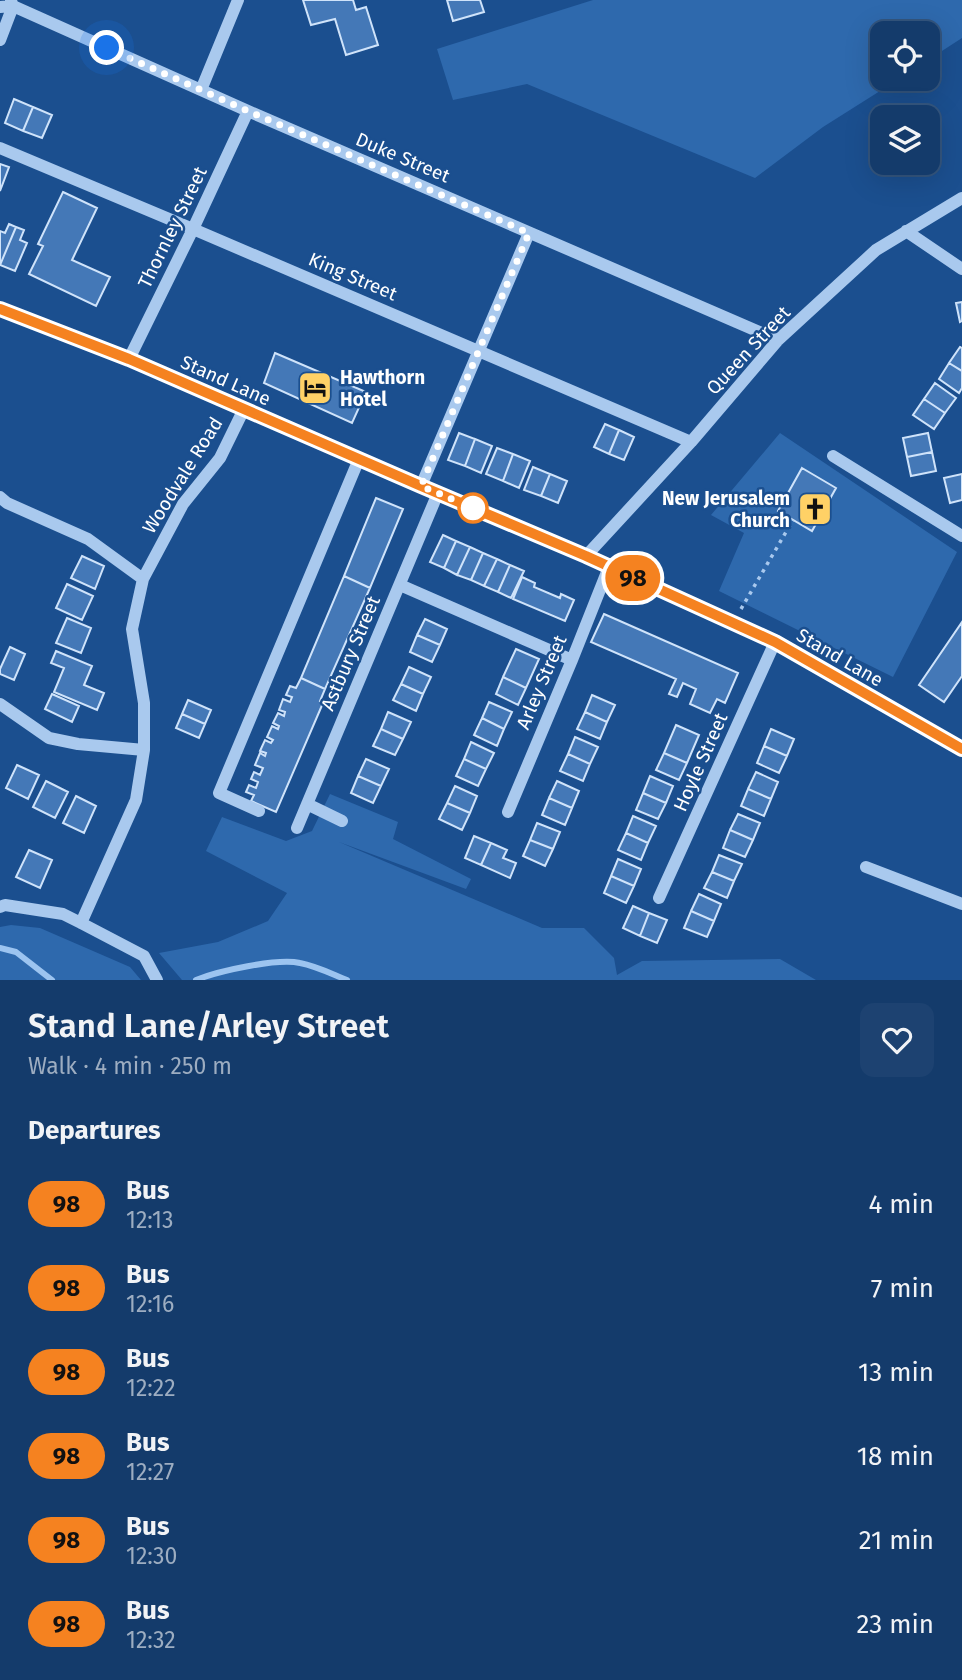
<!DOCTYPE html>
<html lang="en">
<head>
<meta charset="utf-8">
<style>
  body { margin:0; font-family:"Fira Sans",sans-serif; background:#1d4271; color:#f1f3f6; height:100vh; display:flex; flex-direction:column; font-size:26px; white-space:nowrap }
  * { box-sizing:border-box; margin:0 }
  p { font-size:23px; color:#9dadc1 }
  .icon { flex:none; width:38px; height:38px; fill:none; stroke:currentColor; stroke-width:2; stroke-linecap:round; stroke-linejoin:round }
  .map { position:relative; height:980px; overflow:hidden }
  .sheet { display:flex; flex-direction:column; background:#143b6b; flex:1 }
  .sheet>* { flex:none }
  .badge { padding:0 14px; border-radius:23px; font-size:24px; line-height:46px }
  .fabs { position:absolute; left:870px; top:21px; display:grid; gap:14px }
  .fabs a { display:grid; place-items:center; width:70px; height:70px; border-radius:14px; background:#143b6b; box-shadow:0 7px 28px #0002,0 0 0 2px #33557e; font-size:35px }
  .you { position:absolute; width:35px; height:35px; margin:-18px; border:5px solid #fff; border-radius:50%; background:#1a73e8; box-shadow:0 0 0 10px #1a73e833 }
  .map>.badge { position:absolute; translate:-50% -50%; box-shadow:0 0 0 4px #fff }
  h2 { padding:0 28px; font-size:26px; line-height:63px }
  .round { display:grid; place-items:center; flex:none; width:74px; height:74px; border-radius:14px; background:#1d4271 }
  .headline { display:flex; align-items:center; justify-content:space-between; height:119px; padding:0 28px }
  h1 { font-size:33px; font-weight:600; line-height:52px }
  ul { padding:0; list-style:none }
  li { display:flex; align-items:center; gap:21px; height:84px; padding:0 28px }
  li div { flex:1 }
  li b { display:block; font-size:26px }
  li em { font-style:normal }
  li .badge { min-width:77px; font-weight:700; text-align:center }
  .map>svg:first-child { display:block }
  .green { fill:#2e69ad }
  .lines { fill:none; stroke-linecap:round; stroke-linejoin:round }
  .stream { stroke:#9cc4f0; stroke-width:6 }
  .building { fill:#4478b7; stroke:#cfe3fa; stroke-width:2 }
  .path { stroke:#a9c9ee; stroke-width:3.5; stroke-dasharray:3.5 5; stroke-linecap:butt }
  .minor { stroke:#a9c9ee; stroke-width:12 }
  .line-casing { stroke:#fff; stroke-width:16 }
  .line { stroke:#f58220; stroke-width:10 }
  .walk { stroke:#fff; stroke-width:7; stroke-dasharray:0 12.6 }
  .stop-dot { fill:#fff; stroke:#f58220; stroke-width:3.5 }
  .labels { text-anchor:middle; stroke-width:5; stroke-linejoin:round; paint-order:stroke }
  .street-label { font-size:19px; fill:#fff; stroke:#1b4f8f }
  .poi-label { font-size:19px; font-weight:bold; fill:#fff; stroke:#1b4f8f; text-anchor:start }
</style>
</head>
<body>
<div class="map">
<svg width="962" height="980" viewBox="0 0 962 980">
  <rect width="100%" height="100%" fill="#1b4f8f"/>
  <path class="green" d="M 593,0 L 962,0 L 962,38 L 928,60 L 928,33 L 882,33 L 882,79 L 899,79 L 823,127 L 755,178 L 527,84 L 453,100 L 437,49 Z
    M 780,433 L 957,552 L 893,677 L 719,591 L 744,533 L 711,515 Z
    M 330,794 L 398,822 L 393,839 L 471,879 L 466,889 L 339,842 L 542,928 L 584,928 L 614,958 L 617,975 L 642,961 L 780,959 L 816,980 L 182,980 L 159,953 L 218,942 L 268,921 L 287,893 L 206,851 L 222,817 L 286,841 L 312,831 Z
    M 11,925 L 40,928 L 130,967 L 141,980 L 0,980 L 0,927 Z"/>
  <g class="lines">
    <path class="stream" d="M 0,948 L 16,952 L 52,980
      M 196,980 C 218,971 277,958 300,963 C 316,966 332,974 347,980"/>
  </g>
  <path class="building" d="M 303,0 L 353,0 L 356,10 L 366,7 L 378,45 L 346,55 L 335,19 L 311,25 Z
    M 447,0 L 480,0 L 484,12 L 453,21 Z
    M 14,99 L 33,107 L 23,131 L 5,123 Z
    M 33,107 L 52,115 L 42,138 L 23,131 Z
    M 0,164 L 9,167 L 0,191 Z
    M 63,192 L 97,208 L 72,260 L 110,277 L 96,306 L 29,274 L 43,246 L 38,244 Z
    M 9,224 L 16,227 L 0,265 L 0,231 L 5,233 Z
    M 16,227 L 24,230 L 20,240 L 27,243 L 15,271 L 0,265 Z
    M 962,302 L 962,321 L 960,322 L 956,303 Z
    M 960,347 L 962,348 L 962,371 L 949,363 Z
    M 275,353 L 366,392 L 352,423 L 264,383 Z
    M 949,363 L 962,371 L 962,388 L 959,393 L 939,379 Z
    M 935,383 L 956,398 L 945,413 L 924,399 Z
    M 924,399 L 945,413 L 934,429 L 913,415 Z
    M 605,424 L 619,430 L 609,454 L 594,447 Z
    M 619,430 L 634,437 L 624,460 L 609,454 Z
    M 459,433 L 475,439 L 465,466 L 448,460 Z
    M 928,433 L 932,452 L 907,457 L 903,438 Z
    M 475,439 L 492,446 L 481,473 L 465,466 Z
    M 497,448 L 513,454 L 503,481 L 486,474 Z
    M 932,452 L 936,471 L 911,476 L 907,457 Z
    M 513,454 L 530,461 L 519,488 L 503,481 Z
    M 533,467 L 550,474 L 541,496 L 524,490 Z
    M 802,468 L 836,488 L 812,531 L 778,511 Z
    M 550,474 L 567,481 L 558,503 L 541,496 Z
    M 962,474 L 962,500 L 950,503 L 944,478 Z
    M 376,498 L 403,509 L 370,588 L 344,576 Z
    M 443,535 L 456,541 L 444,568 L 430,562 Z
    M 456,541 L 470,547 L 457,575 L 444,568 Z
    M 470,547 L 483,553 L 471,580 L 457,575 Z
    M 483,553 L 497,559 L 484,586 L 471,580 Z
    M 82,556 L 104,566 L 95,589 L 71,578 Z
    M 497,559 L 510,565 L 498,592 L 484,586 Z
    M 510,565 L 524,571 L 511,598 L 498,592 Z
    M 344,576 L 370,588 L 325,689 L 301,678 Z
    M 522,577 L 535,583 L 534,587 L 560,598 L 561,594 L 574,600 L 565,621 L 513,599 Z
    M 67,584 L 93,596 L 82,620 L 56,608 Z
    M 604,614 L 738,673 L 725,703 L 717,699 L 710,713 L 690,704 L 696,689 L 683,683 L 677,697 L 669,694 L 676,679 L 591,642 Z
    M 67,618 L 91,628 L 81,653 L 56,643 Z
    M 425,619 L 447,629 L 440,645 L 417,635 Z
    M 962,622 L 962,676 L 944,702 L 919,685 Z
    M 417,635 L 440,645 L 432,662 L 410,652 Z
    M 10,647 L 25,654 L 14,680 L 0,674 L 0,669 Z
    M 516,649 L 539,659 L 526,688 L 503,677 Z
    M 56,651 L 92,666 L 84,685 L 104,693 L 97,710 L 54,692 L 64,668 L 51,663 Z
    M 409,667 L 431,677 L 423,694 L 401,684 Z
    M 503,677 L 526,688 L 518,705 L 496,694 Z
    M 301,678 L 325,689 L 320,701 L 323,703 L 276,812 L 251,801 L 254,795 L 246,792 L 249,785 L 256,788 L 258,782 L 251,779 L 254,772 L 260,775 L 263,768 L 255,765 L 260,753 L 265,756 L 266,753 L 260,751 L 265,740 L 271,743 L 273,740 L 267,737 L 272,726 L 278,729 L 279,726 L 273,723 L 278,713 L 284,716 L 285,712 L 279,710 L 283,699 L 290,702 L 292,697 L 286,695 L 290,686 L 296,688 Z
    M 401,684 L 423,694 L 416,711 L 393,700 Z
    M 52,694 L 79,706 L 72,722 L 45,709 Z
    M 592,695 L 615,705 L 607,722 L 585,712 Z
    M 188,700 L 211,710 L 205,724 L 182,714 Z
    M 489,702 L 512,712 L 504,729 L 482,718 Z
    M 388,712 L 411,722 L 403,739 L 381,729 Z
    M 585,712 L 607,722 L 600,739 L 577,729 Z
    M 182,714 L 205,724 L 199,738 L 176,728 Z
    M 482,718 L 504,729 L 497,746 L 474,735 Z
    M 676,725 L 699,735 L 687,763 L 664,753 Z
    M 381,729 L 403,739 L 395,755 L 373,746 Z
    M 771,729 L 794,739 L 787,756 L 764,746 Z
    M 575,737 L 598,747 L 590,764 L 568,754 Z
    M 471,742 L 494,753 L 486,769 L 464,759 Z
    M 764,746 L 787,756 L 779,773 L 757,763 Z
    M 664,753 L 687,763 L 679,780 L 656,770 Z
    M 568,754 L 590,764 L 583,781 L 560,771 Z
    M 366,759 L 389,769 L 381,786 L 358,776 Z
    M 464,759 L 486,769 L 478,786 L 456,776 Z
    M 17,765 L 39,775 L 28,799 L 6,788 Z
    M 756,772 L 778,782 L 771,799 L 748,789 Z
    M 358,776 L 381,786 L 373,803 L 351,793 Z
    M 650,776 L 673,786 L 666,803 L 643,793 Z
    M 46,781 L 68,792 L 55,818 L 33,807 Z
    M 557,781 L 579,791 L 572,808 L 549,798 Z
    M 455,786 L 477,796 L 470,813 L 447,803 Z
    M 748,789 L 771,799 L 764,816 L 741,806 Z
    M 643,793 L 666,803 L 658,819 L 636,810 Z
    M 76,796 L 96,806 L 84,833 L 63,823 Z
    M 549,798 L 572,808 L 565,825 L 542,815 Z
    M 447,803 L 470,813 L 462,830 L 439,819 Z
    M 738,814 L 760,823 L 753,840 L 730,830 Z
    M 633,816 L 656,826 L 648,843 L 626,833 Z
    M 537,823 L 560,832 L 553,849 L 530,840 Z
    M 730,830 L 753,840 L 745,857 L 723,848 Z
    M 626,833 L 648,843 L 641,860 L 618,850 Z
    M 474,836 L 491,843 L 481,865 L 465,858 Z
    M 530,840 L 553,849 L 545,866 L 523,856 Z
    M 491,843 L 507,850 L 503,858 L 516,863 L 510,878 L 481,865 Z
    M 29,850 L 52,860 L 40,888 L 16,877 Z
    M 719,855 L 742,864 L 734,881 L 712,872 Z
    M 618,859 L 641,869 L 634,886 L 611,876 Z
    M 712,872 L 734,881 L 727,898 L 704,888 Z
    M 611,876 L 634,886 L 626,903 L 604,893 Z
    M 699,894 L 721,904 L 714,921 L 691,911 Z
    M 633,906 L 649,913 L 640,936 L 623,928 Z
    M 691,911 L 714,921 L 707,937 L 684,928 Z
    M 649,913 L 667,920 L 657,943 L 640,936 Z"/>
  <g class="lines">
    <path class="path" d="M 741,609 L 793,520"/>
    <path class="minor" d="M 0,7 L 13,6 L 248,111 L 778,340
      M 0,40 L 13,6 L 11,1
      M 201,90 L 238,0
      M 0,148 L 193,229 L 691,442
      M 906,231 L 962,269
      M 0,309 L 129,359 L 421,486 L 586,556 L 775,642 L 962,748
      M 129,359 L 193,229 L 248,111
      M 833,456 L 962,536
      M 421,486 L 529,233
      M 0,497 L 7,503 L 88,539 L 143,579
      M 586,556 L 691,442 L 778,340 L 876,250 L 962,198
      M 400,585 L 572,660
      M 0,704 L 49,738 L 78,744 L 144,750
      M 307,804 L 342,821
      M 259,811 L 219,793 L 359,459
      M 508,812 L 572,660 L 609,567
      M 297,828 L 438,493
      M 866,867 L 962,904
      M 659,898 L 775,642
      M 0,907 L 5,905 L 63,914 L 81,923 L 144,956 L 157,980
      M 81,923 L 136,800 L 144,750 L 144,703 L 132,629 L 143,579 L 183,504 L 220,458 L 244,409"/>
  </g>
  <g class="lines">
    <g class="line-casing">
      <path id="line" d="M 0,309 L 129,359 L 421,486 L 586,556 L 775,642 L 962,749"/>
    </g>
    <use href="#line" class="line"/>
    <path class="walk" d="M 107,48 L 248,111 L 529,233 L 421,486 L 473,508"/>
  </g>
  <defs>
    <g id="hotel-square" transform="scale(1.75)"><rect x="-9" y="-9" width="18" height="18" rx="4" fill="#ffd166" stroke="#1b4f8f"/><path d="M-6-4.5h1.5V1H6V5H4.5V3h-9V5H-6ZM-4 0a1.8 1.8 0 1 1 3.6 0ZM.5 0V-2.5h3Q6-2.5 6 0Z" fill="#111"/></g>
    <g id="church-square" transform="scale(1.75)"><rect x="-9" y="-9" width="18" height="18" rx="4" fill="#ffd166" stroke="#1b4f8f"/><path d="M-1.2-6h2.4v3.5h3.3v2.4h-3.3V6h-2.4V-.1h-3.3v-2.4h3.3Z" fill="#111"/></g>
  </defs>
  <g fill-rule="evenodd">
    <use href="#hotel-square" x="315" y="388"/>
    <use href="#church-square" x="815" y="509"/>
  </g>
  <circle class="stop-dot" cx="473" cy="508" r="14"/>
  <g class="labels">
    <g class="street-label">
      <text transform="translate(403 157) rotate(23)" y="7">Duke Street</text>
      <text transform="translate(172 227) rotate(-64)" y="7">Thornley Street</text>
      <text transform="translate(353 276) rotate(23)" y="7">King Street</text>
      <text transform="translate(748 350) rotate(-47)" y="7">Queen Street</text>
      <text transform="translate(226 380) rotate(24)" y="7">Stand Lane</text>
      <text transform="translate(182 475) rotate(-58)" y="7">Woodvale Road</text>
      <text transform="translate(350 653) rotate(-67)" y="7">Astbury Street</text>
      <text transform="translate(840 657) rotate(30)" y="7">Stand Lane</text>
      <text transform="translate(541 682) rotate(-67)" y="7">Arley Street</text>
      <text transform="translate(700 762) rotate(-66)" y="7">Hoyle Street</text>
    </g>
    <g class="poi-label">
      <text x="340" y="384">Hawthorn<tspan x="340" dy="22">Hotel</tspan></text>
      <text x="790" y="505" text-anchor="end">New Jerusalem<tspan x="790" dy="22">Church</tspan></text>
    </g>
  </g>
</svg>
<div class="fabs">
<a><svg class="icon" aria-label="locate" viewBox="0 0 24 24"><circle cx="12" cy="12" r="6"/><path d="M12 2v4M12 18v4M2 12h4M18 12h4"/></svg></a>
<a><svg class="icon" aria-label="layers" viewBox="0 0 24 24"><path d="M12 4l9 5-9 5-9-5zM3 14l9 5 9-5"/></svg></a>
</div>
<div class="you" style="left:107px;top:48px"></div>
<b class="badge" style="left:633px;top:578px;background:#f58220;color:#111">98</b>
</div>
<section class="sheet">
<div class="headline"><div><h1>Stand Lane/Arley Street</h1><p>Walk · 4 min · 250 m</p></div><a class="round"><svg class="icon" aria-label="heart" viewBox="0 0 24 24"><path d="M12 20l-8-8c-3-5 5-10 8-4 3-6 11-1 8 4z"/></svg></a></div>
<h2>Departures</h2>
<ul>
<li><span class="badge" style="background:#f58220;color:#111">98</span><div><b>Bus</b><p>12:13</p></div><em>4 min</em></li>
<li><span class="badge" style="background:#f58220;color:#111">98</span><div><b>Bus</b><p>12:16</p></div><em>7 min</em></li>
<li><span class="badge" style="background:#f58220;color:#111">98</span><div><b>Bus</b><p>12:22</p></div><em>13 min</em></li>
<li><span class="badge" style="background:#f58220;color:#111">98</span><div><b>Bus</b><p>12:27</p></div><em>18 min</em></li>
<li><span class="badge" style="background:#f58220;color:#111">98</span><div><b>Bus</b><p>12:30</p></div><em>21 min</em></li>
<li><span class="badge" style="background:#f58220;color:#111">98</span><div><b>Bus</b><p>12:32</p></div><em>23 min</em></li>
</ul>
</section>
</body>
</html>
